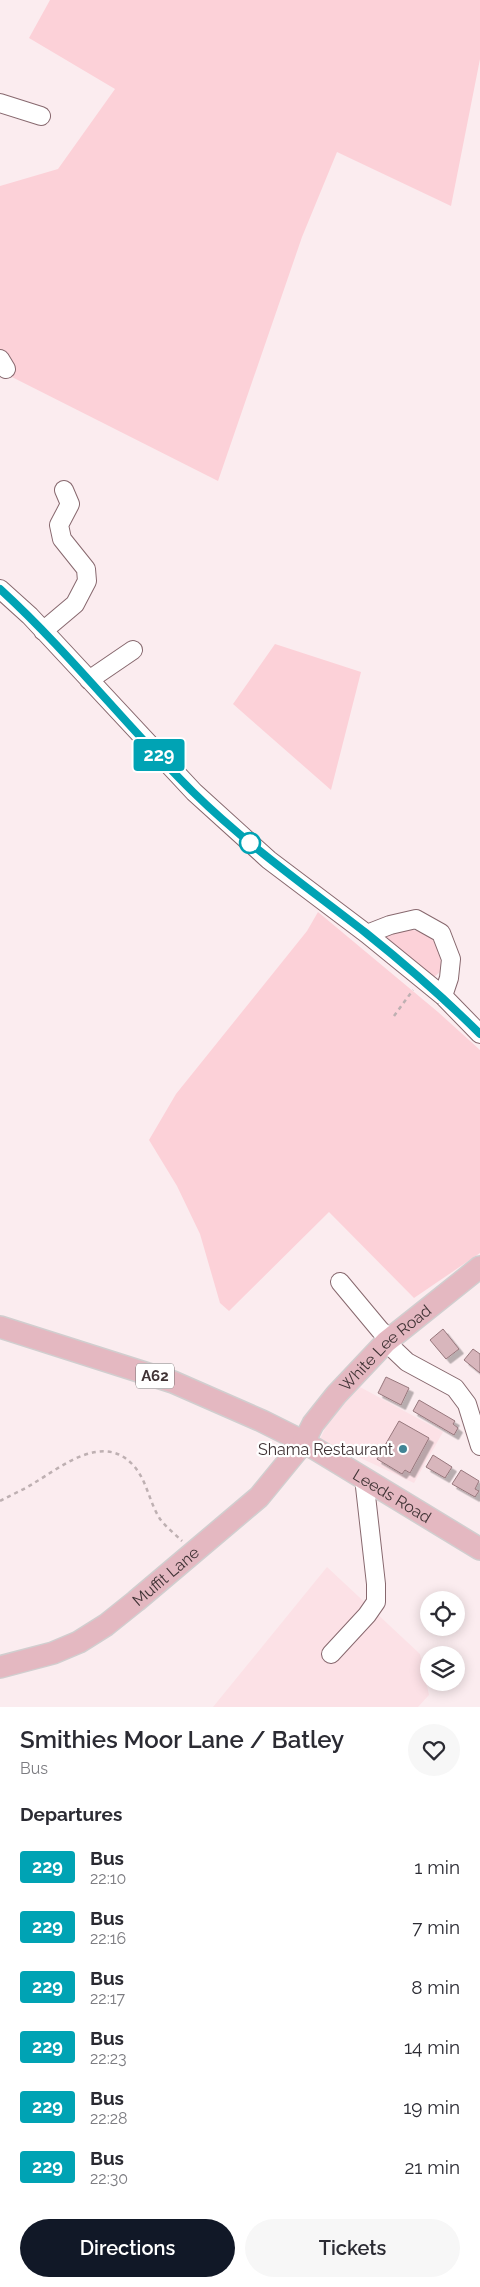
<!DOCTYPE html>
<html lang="en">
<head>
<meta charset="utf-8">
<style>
  body { margin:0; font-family:Raleway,sans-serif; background:#f7f7f7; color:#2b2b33; height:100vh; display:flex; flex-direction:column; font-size:19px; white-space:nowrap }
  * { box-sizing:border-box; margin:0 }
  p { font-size:16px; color:#7c7c81 }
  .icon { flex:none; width:28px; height:28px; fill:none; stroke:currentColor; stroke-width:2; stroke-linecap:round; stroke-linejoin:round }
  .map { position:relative; height:1707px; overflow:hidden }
  .details { display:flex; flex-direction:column; background:#fff; flex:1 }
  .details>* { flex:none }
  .badge { padding:0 10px; border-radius:4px; font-size:18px; line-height:32px }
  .buttons { position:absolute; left:420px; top:1591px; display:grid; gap:10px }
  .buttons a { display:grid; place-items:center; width:45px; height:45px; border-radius:50%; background:#fff; box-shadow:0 2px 12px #0003; font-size:25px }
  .map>.badge { position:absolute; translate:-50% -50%; box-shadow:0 0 0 2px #fff }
  h2 { padding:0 20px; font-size:19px; line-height:45px }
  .round { display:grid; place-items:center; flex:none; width:52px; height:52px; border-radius:26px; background:#f7f7f7 }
  .summary { display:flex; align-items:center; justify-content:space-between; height:85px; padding:0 20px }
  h1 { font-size:24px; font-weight:600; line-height:38px }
  .primary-button { display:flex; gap:10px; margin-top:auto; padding:10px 20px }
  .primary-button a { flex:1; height:58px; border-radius:30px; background:#111827; color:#fff; font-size:20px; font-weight:600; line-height:58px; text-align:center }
  .primary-button a+a { background:#f7f7f7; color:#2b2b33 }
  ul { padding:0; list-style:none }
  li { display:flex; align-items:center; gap:15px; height:60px; padding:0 20px }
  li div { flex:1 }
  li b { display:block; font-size:19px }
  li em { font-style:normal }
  li .badge { min-width:55px; font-weight:700; text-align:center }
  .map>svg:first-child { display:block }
  .built { fill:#fce1e6 }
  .green { fill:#fcd1d8 }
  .building { fill:#d8b6bc; stroke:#96777c; filter:url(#shadow) }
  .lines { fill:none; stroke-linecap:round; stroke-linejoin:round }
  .minor-casing { stroke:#87686e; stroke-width:20 }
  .major-casing { stroke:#d1cecf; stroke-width:24 }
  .path { stroke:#beb0b2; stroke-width:2.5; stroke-dasharray:4 4; stroke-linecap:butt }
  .minor { stroke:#fff; stroke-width:18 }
  .major { stroke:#e4b8c1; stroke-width:21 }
  .line-casing { stroke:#fff; stroke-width:11 }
  .line { stroke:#00a3b4; stroke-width:8 }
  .stop-dot { fill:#fff; stroke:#00a3b4; stroke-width:2.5 }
  .poi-dot { fill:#418495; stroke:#fff; stroke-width:2 }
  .labels { text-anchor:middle; stroke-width:4.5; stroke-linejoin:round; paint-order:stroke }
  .shield { fill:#fff; stroke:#797072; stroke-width:1 }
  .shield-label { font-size:15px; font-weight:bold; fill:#403335 }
  .street-label { font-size:16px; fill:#403335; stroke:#fff }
  .poi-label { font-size:16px; fill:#403335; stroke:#fff; text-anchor:end }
</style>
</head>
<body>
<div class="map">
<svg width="480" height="1707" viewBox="0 0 480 1707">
  <defs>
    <filter id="shadow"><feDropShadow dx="4.5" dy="4.5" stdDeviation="0" flood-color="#0004"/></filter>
  </defs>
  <rect width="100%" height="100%" fill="#fbecef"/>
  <path class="built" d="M 360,1387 L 443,1432 L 414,1483 L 320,1439 L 336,1406 Z
    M 327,1567 L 420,1654 L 429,1695 L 418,1707 L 213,1707 Z"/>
  <path class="green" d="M 50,0 L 480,0 L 480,59 L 451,206 L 337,152 L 302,237 L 218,481 L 0,371 L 0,186 L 58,169 L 115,89 L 29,38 Z
    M 275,644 L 361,672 L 331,790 L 233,704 Z
    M 318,912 L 438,1012 L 480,1050 L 480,1253 L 414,1298 L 329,1212 L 229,1311 L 220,1303 L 200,1234 L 177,1186 L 149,1140 L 176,1094 L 307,931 Z
    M 406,929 C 432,932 444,945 440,972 L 433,978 L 382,940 L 389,933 Z"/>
  <path class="building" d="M 443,1329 L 459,1349 L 446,1359 L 430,1340 Z
    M 473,1349 L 480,1354 L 480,1373 L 464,1360 Z
    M 386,1377 L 409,1388 L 401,1405 L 378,1393 Z
    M 419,1400 L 455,1421 L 453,1424 L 458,1428 L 454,1435 L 413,1411 Z
    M 399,1421 L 429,1438 L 410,1473 L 405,1470 L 402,1474 L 377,1459 Z
    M 433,1455 L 452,1467 L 445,1478 L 426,1467 Z
    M 461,1470 L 479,1481 L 475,1489 L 479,1491 L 475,1497 L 452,1484 Z"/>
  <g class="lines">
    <g class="minor-casing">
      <path id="minor" d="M 0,103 L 41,116
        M 0,359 L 6,369
        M 0,589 L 30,616 L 194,792 L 269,860 L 367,934 L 443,996 L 480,1034
        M 43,631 L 75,604 L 87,581 L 86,569 L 62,539 L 59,525 L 70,504 L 64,490
        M 89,680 L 133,650
        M 367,934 L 390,925 L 416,919 L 441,933 L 451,959 L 449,978 L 443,996
        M 340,1282 L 380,1330 L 390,1339
        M 386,1342 L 407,1362 L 455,1388 L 467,1404 L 480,1446
        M 331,1654 L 367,1615 L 376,1602 L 376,1584 L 364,1478"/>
    </g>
    <g class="major-casing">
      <g id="major">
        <path id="s1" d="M 0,1327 L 173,1382 L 262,1421 L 304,1442 L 480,1549"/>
        <path id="s2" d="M 0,1667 L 53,1653 L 79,1642 L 106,1625 L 136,1601 L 259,1497 L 304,1442 L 313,1424 L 336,1395 L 386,1342 L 480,1267"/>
      </g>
    </g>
    <path class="path" d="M 394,1016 L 413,990
      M 0,1501 C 11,1495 23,1490 34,1483 C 61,1467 103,1432 133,1465 C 147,1480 149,1502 160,1519 C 166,1527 175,1534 182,1541"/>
    <use href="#minor" class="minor"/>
    <use href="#major" class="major"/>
  </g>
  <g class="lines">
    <g class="line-casing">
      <path id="line" d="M 0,589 C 69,652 127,727 193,792 C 247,845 307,887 366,933 C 406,965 444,998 480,1034"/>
    </g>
    <use href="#line" class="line"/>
  </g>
  <circle class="stop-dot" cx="250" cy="843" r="10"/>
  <circle class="poi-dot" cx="403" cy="1449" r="5"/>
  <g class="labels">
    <rect class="shield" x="136" y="1363.5" width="38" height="25" rx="4"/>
    <g class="shield-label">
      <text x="155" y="1381">A62</text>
    </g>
    <g class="street-label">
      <text dy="6" stroke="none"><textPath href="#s2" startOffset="511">White Lee Road</textPath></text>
      <text dy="6" stroke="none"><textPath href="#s1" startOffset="429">Leeds Road</textPath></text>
      <text dy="6" stroke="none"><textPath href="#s2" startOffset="192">Muffit Lane</textPath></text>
    </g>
    <g class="poi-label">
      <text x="393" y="1455">Shama Restaurant</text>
    </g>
  </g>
</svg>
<div class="buttons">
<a><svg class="icon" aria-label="locate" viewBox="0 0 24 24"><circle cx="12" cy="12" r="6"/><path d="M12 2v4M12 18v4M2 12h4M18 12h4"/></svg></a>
<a><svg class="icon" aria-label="layers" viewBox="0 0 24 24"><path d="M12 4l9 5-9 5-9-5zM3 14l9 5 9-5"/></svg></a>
</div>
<b class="badge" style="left:159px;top:755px;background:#00a3b4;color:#fff">229</b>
</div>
<section class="details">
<div class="summary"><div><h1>Smithies Moor Lane / Batley</h1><p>Bus</p></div><a class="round"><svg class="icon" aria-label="heart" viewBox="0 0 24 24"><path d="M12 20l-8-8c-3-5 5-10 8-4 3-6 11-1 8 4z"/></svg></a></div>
<h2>Departures</h2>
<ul>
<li><span class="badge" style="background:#00a3b4;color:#fff">229</span><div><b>Bus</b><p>22:10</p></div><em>1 min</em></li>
<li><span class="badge" style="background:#00a3b4;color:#fff">229</span><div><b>Bus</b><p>22:16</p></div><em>7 min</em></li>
<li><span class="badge" style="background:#00a3b4;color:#fff">229</span><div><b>Bus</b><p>22:17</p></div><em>8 min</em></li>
<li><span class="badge" style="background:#00a3b4;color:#fff">229</span><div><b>Bus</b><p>22:23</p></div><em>14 min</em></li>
<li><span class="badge" style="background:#00a3b4;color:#fff">229</span><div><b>Bus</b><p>22:28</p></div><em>19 min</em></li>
<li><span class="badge" style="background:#00a3b4;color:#fff">229</span><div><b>Bus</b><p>22:30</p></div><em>21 min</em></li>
</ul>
<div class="primary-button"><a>Directions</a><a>Tickets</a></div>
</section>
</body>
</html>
